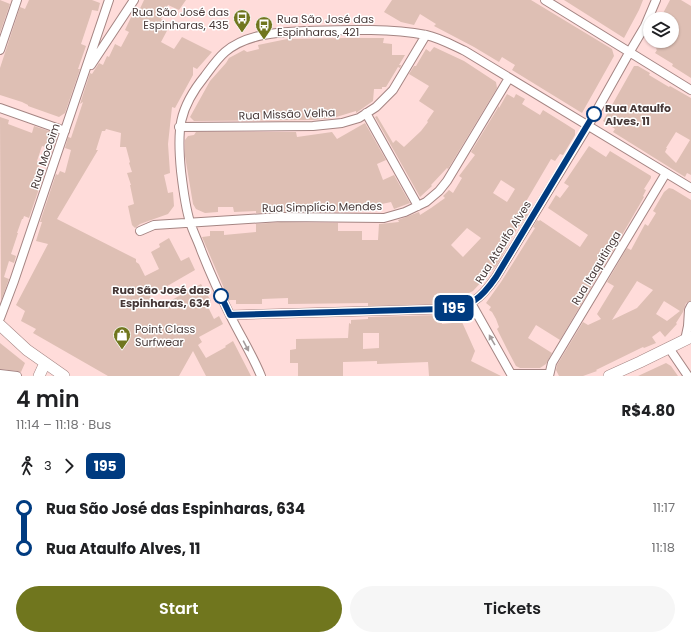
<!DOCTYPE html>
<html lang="en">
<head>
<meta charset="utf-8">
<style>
  body { margin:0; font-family:Poppins,sans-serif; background:#f6f6f6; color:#202124; height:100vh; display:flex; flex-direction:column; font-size:15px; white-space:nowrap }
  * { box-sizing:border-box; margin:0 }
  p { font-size:13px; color:#757577 }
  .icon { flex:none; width:22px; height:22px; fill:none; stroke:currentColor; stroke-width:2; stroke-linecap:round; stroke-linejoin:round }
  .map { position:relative; height:376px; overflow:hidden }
  .side { display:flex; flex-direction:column; background:#fff; flex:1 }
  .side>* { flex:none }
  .badge { padding:0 8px; border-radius:6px; font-size:14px; line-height:26px }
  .fabs { position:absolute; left:643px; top:12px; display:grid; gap:8px }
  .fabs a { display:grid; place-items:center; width:36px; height:36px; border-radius:50%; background:#fff; box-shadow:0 1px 3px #0004; font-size:20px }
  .map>.badge { position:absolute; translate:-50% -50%; box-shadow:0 0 0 2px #fff }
  .legs { display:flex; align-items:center; gap:6px; height:44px; padding:0 16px; font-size:13px }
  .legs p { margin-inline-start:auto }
  .head { display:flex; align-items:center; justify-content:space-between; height:68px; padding:0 16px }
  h1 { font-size:22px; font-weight:600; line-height:30px }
  .cta { display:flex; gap:8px; margin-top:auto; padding:8px 16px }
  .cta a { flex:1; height:46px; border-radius:24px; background:#70761e; color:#fff; font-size:16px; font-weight:600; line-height:46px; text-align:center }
  .cta a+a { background:#f6f6f6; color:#202124 }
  ul { padding:0 16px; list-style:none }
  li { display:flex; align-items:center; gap:14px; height:40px; font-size:15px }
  li i { display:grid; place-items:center; width:6px; height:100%; margin:0 5px; background:currentColor }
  li i::after { content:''; width:10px; height:10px; margin:-5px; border:3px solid; border-radius:50%; background:#fff }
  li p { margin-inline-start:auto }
  li:first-child i { background:linear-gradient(#0000 50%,currentColor 0) }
  li:last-child i { background:linear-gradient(currentColor 50%,#0000 0) }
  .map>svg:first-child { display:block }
  .building { fill:#debfb4; fill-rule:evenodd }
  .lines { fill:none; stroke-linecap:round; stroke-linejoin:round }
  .minor-casing { stroke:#a58583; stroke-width:10 }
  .secondary-casing { stroke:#a58583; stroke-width:12 }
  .minor { stroke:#fff; stroke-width:8 }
  .secondary { stroke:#fff; stroke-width:11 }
  .oneway { fill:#a39c9c }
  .line-1-casing { stroke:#fff; stroke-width:9 }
  .line-1 { stroke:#003b80; stroke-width:6 }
  .stop-1-dot { fill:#fff; stroke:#003b80; stroke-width:2 }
  .labels { text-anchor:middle; stroke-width:3; stroke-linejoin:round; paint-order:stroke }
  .poi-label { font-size:11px; fill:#473938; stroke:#fff; text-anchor:start }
  .stop-label { font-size:11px; font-weight:bold; fill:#473938; stroke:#fff; text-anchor:start }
  .street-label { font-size:11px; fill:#473938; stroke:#fff }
</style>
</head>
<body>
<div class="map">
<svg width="691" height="376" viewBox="0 0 691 376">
  <rect width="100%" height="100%" fill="#ffdcda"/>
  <path class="building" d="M 0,0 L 10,4 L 0,33 Z
    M 29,0 L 92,0 L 100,3 L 98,11 L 92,10 L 91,14 L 81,44 L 86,46 L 78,69 L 80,69 L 65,113 L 59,117 L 28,106 L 28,105 L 22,102 L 0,95 L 0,68 L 20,7 L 25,9 Z
    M 144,0 L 186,0 L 179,10 L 168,5 L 161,19 L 168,22 L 166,26 L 169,27 L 161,42 L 174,49 L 182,37 L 212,52 L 197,69 L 193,67 L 193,75 L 175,108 L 172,107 L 168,144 L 170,173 L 164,175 L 168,193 L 173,192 L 174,206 L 168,214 L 140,224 L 135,228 L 132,225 L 128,206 L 134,204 L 130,185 L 131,185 L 127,173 L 132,172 L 129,163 L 130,162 L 126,147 L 120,147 L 121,133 L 106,129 L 105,131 L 102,131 L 96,150 L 98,150 L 57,219 L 136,259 L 136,262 L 139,264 L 145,276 L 159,269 L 151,252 L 160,247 L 159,244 L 169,238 L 181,261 L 189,257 L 195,270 L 150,296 L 157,308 L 201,284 L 211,301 L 206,303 L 214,319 L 219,316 L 223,324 L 199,337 L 202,342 L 198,345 L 206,358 L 226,347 L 225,346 L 233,341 L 251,376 L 206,376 L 193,351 L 179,376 L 108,376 L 33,333 L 36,329 L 21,321 L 25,311 L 16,305 L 48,244 L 36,241 L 42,222 L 40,222 L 56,174 L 58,175 L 60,171 L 65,173 L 71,150 L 65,148 L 68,137 L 71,138 L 83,102 L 80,104 L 90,73 L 92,74 L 99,63 L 103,65 L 107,56 L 109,57 L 115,44 L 121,47 L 129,32 L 125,30 L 133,13 L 137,15 Z
    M 392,0 L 531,0 L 612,49 L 614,56 L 582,113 L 512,70 L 515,65 L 502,57 L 499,62 L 474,47 L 434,26 L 436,24 L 420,14 L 414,25 L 401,22 L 384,12 Z
    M 564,0 L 643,0 L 639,10 L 624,38 Z
    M 670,0 L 681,0 L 691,6 L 691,78 L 672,66 L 673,64 L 655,53 L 657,50 L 656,49 L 660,41 L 672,41 L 672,19 L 660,19 Z
    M 347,38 L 384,38 L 383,43 L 392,44 L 392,55 L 405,55 L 399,65 L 401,65 L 400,68 L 398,67 L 386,87 L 382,87 L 382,89 L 374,89 L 373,101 L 356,113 L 356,111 L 333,118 L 313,120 L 194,121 L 190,117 L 210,81 L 226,63 L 229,58 L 244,50 L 247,52 L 259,49 L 258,45 L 287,39 Z
    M 434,47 L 464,61 L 496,82 L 497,88 L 448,169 L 447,168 L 431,185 L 432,186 L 420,197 L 375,117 L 377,116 L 393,143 L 396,140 L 404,147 L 421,131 L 428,122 L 427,121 L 434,111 L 419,101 L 429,86 L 409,74 L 414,66 L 416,66 L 426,49 L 430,52 Z
    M 634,66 L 638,66 L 650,73 L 649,75 L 669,87 L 670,86 L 691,98 L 691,175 L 687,173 L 685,177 L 613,132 L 615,129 L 603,121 ZM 676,132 L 690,140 L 676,163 L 665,152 L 667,148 L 666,148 Z
    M 507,94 L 514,98 L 516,94 L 525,99 L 522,104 L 540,115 L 543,110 L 564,123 L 575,130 L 575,135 L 563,155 L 560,154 L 555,161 L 551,159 L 521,210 L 528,214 L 515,232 L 497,265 L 473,291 L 453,301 L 439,302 L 439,304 L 368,306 L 368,303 L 288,304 L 288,298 L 262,299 L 262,304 L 236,304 L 236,300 L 229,300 L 202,237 L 210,236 L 210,231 L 224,231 L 224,235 L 256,232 L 256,224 L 281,222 L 338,223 L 338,231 L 362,231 L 362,240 L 378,240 L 379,224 L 399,222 L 398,220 L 419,212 L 420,215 L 431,208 L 445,198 L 443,196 L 449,190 L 453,193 L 462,178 L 459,176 L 475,155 L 471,152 L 499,106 L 499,108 ZM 501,180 L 515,189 L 507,202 L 493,193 ZM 467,228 L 481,238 L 463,257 L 451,245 Z
    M 0,117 L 9,120 L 8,124 L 32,133 L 34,126 L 58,134 L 52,149 L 42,146 L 37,161 L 40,163 L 38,168 L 45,171 L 29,218 L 24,216 L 23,219 L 22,219 L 17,233 L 18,233 L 11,254 L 16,256 L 14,263 L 9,261 L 4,277 L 9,279 L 1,301 Z
    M 365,123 L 386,160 L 377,164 L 383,180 L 394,175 L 410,203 L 394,209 L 391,202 L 373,206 L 374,211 L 281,212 L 256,213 L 256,211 L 234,212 L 233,207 L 218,207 L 218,212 L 205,213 L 196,209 L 193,204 L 185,156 L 185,140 L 188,136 L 194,135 L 196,132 L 296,132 L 297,137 L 332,132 L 337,139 Z
    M 589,146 L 606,157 L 610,151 L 651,176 L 651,178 L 644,189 L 646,190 L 643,196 L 644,197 L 629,223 L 560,340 L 536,325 L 528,338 L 552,353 L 546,364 L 540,368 L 520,368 L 516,366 L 507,349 L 497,329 L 499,327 L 496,319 L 492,312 L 489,310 L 491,307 L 486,303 L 501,282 L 535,228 L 533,227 L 537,220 L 539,221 L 540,220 L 580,247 L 588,235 L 548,208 L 556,195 L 560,198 L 569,186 L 564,183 Z
    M 669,188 L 673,189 L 691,200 L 691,301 L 686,303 L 683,312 L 676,323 L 677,324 L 665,337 L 660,331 L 652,337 L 656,343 L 644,348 L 643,347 L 596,370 L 597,371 L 583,376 L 559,376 L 556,370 L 557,365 L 583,322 L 588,325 L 601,319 L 597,314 L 614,286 L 607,282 L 627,248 L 631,250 L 645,224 L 648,226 L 656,213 L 653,211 L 664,192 ZM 637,281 L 653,290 L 637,308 L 612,320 ZM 664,301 L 680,311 L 667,321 L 656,314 Z
    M 440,315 L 442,324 L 462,322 L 475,351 L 471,361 L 501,376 L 429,376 L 428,362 L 377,364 L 377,361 L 343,362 L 343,376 L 298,376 L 298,363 L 290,363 L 290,350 L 296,349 L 296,339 L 348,338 L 349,323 L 351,324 L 351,320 L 368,319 L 368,317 ZM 363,333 L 379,333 L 379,348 L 363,349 Z
    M 0,343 L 25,363 L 21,372 L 18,371 L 0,369 Z
    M 666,363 L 671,366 L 678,376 L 638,376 Z"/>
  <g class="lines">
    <g class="minor-casing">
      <path id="minor" d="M 545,0 L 691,90
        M 0,50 L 17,0
        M 91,65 L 134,0
        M 0,108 L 65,131
        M 366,113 L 418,206
        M 179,127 L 313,126 L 342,123 L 359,118 L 376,107 L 393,90 L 426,35
        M 140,231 L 154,225 L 281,217 L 384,218 L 405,212 L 426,202 L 439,191 L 447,181 L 509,78
        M 471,303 L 511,374 L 549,374
        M 230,315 L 443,309 C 472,306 480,300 496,277 L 588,126 L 629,53 L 645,26 L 656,0
        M 0,318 L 14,281 L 109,0
        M 685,340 L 688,326 L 689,310 L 691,306
        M 669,348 L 688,376
        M 0,374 L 17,376
        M 261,376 C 253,356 241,337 231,317 C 220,295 210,273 201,250 C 198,241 193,232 190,222 C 185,206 183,188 181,171 C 177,130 178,109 205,76 C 211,68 217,59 225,52 C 246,34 278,32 305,31 C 343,30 389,28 426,35 C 440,38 452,45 465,51 L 691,188
        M 549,376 L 552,363 L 666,173"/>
    </g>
    <g class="secondary-casing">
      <path id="secondary" d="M 0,325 L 27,350 L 64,376
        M 39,376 L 45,363
        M 609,376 L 640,362 L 691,337"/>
    </g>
    <use href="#minor" class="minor"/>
    <use href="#secondary" class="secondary"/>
  </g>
  <defs><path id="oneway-solid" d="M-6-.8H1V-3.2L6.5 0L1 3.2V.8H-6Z"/></defs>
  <g class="oneway">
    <use href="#oneway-solid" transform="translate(492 340) rotate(-120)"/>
    <use href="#oneway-solid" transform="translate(246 346) rotate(62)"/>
  </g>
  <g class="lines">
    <g class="line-1-casing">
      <path id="line-1" d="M 221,296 L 230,315 L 443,309 C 472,306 480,300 496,277 L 594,114"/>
    </g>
    <use href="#line-1" class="line-1"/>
  </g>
  <defs>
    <g id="bus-pin" transform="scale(0.9)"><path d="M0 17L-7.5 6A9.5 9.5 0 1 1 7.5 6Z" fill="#70761e" stroke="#fff"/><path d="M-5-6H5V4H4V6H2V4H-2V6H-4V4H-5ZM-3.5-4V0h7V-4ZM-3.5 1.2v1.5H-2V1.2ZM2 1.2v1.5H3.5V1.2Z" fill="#fff"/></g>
    <g id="shop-pin" transform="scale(0.9)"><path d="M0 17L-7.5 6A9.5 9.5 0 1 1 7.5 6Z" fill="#70761e" stroke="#fff"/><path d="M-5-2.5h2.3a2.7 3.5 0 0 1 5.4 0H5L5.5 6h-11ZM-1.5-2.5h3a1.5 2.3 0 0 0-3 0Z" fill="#fff"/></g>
  </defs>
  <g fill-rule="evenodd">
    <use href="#bus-pin" x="242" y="18"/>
    <use href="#bus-pin" x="264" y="25"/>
    <use href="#shop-pin" x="122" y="335"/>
  </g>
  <g class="stop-1-dot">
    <circle cx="594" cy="114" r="7"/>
    <circle cx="221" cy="296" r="7"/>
  </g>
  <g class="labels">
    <g class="poi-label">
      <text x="229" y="16" text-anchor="end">Rua São José das<tspan x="229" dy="13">Espinharas, 435</tspan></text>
      <text x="277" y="23">Rua São José das<tspan x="277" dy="13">Espinharas, 421</tspan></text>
      <text x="135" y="333">Point Class<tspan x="135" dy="13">Surfwear</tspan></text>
    </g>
    <g class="stop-label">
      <text x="605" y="112">Rua Ataulfo<tspan x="605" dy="13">Alves, 11</tspan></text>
      <text x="210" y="294" text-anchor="end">Rua São José das<tspan x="210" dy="13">Espinharas, 634</tspan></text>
    </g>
    <g class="street-label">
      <text transform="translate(287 114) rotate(-2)" y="4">Rua Missão Velha</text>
      <text transform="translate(45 156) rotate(-71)" y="4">Rua Mocoim</text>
      <text transform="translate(322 207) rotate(-1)" y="4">Rua Simplício Mendes</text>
      <text transform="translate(503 242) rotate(-58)" y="4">Rua Ataulfo Alves</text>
      <text transform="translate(596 268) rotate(-59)" y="4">Rua Itaquitinga</text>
    </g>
  </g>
</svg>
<div class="fabs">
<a><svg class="icon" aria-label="layers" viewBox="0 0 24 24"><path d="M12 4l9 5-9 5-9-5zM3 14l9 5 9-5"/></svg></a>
</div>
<b class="badge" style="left:454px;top:308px;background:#003b80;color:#fff">195</b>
</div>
<section class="side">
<div class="head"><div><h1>4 min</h1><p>11:14 – 11:18 · Bus</p></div><b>R$4.80</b></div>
<div class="legs"><svg class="icon" aria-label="walk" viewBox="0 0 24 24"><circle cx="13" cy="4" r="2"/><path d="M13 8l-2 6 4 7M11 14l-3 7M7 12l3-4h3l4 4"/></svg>3<svg class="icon" aria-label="forward" viewBox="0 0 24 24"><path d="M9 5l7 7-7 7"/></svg><b class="badge" style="background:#003b80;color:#fff">195</b></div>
<ul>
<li><i style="color:#003b80"></i><b>Rua São José das Espinharas, 634</b><p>11:17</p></li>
<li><i style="color:#003b80"></i><b>Rua Ataulfo Alves, 11</b><p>11:18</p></li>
</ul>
<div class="cta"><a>Start</a><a>Tickets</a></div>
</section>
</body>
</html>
